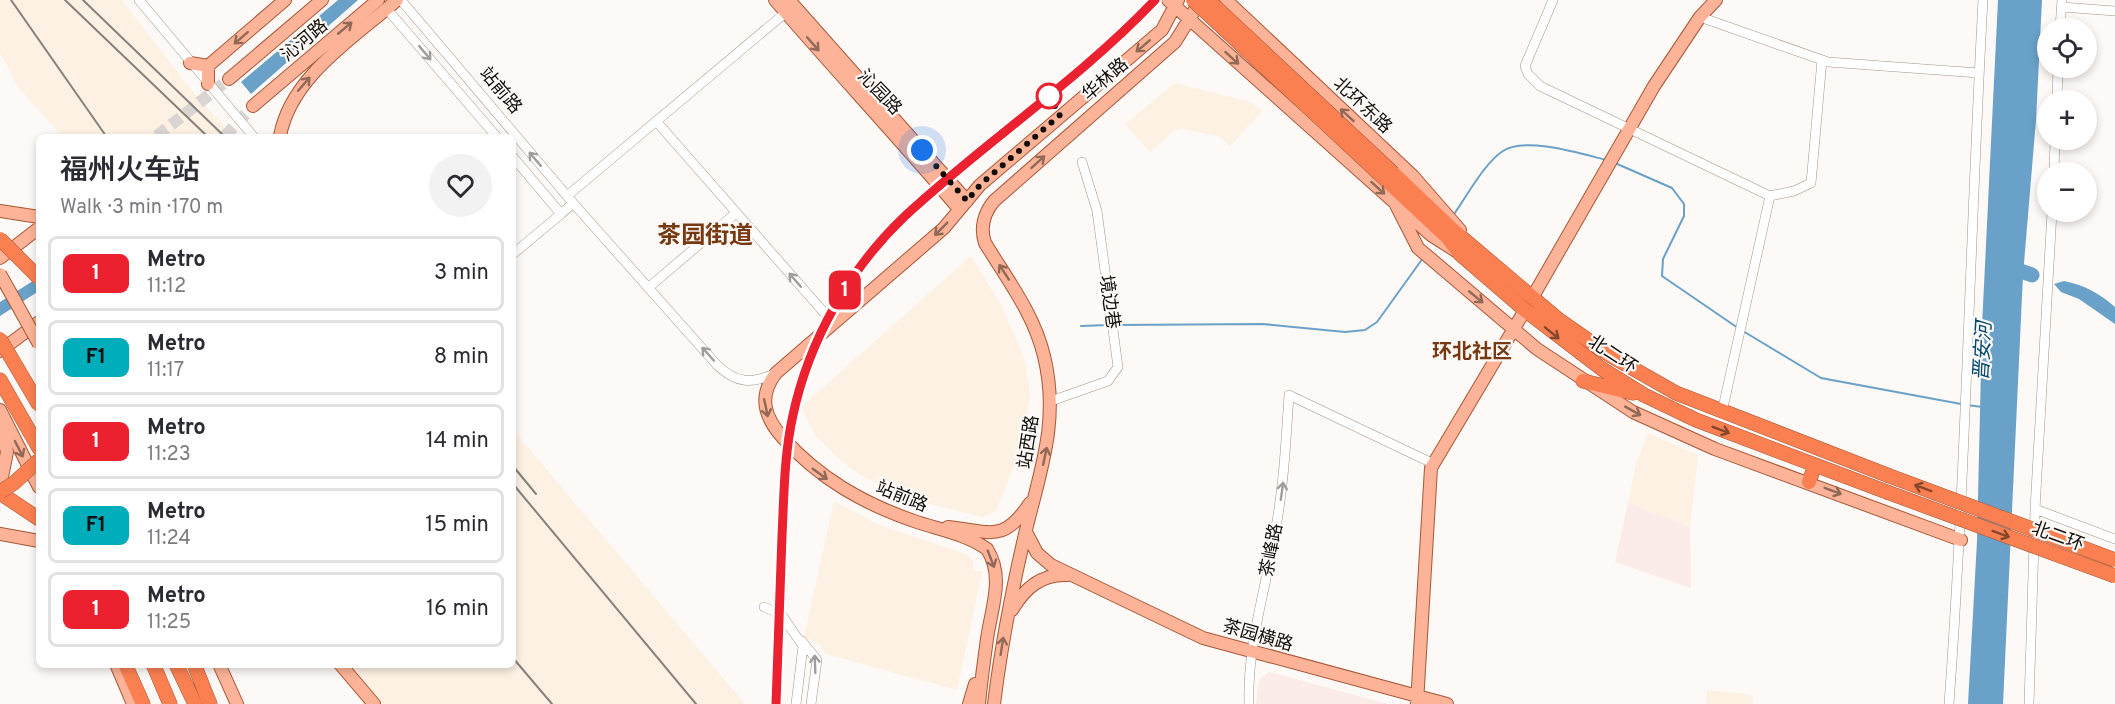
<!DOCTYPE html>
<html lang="en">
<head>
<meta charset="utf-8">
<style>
  body { margin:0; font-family:Overpass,"Noto Sans SC",sans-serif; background:#f2f2f3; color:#2b2b33; height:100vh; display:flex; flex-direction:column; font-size:22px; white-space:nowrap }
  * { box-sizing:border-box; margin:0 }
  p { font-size:20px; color:#7c7c81 }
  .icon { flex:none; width:33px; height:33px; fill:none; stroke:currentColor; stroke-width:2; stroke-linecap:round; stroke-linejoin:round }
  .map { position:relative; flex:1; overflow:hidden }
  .details { position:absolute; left:36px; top:134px; width:480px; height:534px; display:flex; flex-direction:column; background:#fff; border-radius:9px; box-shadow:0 3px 9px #0003 }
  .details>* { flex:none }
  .badge { padding:0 12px; border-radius:9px; font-size:21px; line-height:39px }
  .controls { position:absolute; left:2037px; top:18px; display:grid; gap:12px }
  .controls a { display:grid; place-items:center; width:60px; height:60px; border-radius:50%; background:#fff; box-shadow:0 3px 9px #0003; font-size:30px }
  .you { position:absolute; width:30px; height:30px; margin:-15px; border:4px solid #fff; border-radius:50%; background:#1a73e8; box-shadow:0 0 0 9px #1a73e833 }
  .map>.badge { position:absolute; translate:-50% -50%; box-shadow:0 0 0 3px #fff }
  .round { display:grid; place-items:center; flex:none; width:63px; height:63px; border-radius:32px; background:#f2f2f3 }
  .summary { display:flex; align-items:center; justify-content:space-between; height:102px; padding:0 24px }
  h1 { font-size:28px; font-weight:600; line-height:45px }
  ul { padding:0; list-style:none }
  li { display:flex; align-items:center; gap:18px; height:75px; margin:0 12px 9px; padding:0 12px; border:3px solid #e1e1e2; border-radius:9px }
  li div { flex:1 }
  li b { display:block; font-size:22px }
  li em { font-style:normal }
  li .badge { min-width:66px; font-weight:700; text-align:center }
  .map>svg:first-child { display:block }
  .built { fill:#fdf1e3 }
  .education { fill:#fcece9 }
  .water { fill:#6aa1c8 }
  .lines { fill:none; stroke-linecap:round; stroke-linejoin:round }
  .stream { stroke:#6aa1c8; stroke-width:2 }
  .river { stroke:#6aa1c8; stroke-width:15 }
  .major-tunnel { stroke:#dad5d2; stroke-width:12; stroke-dasharray:12 6; stroke-linecap:butt }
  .minor-casing { stroke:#a39585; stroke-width:10 }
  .major-casing { stroke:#a85738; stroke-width:14 }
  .highway-casing { stroke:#a85738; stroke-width:15 }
  .minor { stroke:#fff; stroke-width:9 }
  .major { stroke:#fcb397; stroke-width:12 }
  .highway { stroke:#fa8052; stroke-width:14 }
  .rail { stroke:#86817d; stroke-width:2 }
  .major-bridge-casing { stroke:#a85738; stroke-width:14; stroke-linecap:butt }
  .highway-bridge-casing { stroke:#a85738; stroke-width:15; stroke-linecap:butt }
  .major-bridge { stroke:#fcb397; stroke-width:12 }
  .highway-bridge { stroke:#fa8052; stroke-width:14 }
  .oneway { stroke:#926856 }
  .oneway2 { stroke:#a09e9c }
  .oneway3 { stroke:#86462c }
  .line-casing { stroke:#fff; stroke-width:14 }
  .line { stroke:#eb212f; stroke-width:9 }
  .walk { stroke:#110c07; stroke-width:6; stroke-dasharray:0 10.8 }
  .stop-dot { fill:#fff; stroke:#eb212f; stroke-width:3 }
  .labels { text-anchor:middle; stroke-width:4.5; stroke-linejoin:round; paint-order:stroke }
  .street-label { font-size:18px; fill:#110c07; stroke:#fdf9f6 }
  .neighbourhood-label { font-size:20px; font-weight:bold; fill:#773912; stroke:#fdf9f6 }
  .water-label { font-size:20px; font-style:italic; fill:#034a70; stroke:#fdf9f6 }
  .district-label { font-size:24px; font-weight:bold; fill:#773912; stroke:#fdf9f6 }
</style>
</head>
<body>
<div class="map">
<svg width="2115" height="704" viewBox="0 0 2115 704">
  <rect width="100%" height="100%" fill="#fdf9f6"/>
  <path class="built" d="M 0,0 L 122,0 L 189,87 L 232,136 L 62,136 L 19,88 L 0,53 Z
    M 1175,83 L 1251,102 L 1262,111 L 1230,146 L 1218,136 L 1183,129 L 1175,130 L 1150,152 L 1125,124 Z
    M 971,256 L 1001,305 L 1019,346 L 1025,362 L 1030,395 L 1026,423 L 1015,463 L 996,511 L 982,517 L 915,500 L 863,477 L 841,461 L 815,435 L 801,407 Z
    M 513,430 L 745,704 L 374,704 L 341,665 L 513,664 Z
    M 1648,433 L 1698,455 L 1690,527 L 1628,503 L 1636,464 Z
    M 834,501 L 877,524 L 968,555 L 973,561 L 973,570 L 982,572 L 957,690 L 826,654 L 819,644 L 804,637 Z
    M 1707,690 L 1753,695 L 1753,704 L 1706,704 Z"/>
  <path class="education" d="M 1628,503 L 1690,527 L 1691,588 L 1615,562 Z
    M 1269,672 L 1274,673 L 1388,704 L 1256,704 L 1259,680 Z"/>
  <path class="water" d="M 338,0 L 358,0 L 251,94 L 241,82 Z
    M 1998,0 L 2042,0 L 2036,120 L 2023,275 L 2003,704 L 1968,704 L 1977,541 L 1982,326 Z
    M 39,277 L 39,291 L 0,316 L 0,302 Z
    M 2064,281 C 2084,285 2099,293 2115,307 L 2115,324 L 2079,299 L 2061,292 L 2054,284 Z"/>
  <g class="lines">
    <path class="stream" d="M 1615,163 L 1672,188 L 1684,204 L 1684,216 L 1663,259 L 1662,276 L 1738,328
      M 1452,217 C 1465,199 1485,162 1503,151 C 1525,136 1582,154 1606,160
      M 1114,325 L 1263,324 L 1345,332 L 1365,330 L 1377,322 L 1423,258
      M 1081,326 L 1108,325
      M 1743,331 L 1821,378 L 1961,404
      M 1967,405 L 1982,407"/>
    <path class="river" d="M 2006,266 L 2032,275"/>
    <path class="major-tunnel" d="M 157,136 L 229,79
      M 225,136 L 253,106"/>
    <g class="minor-casing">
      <path id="minor" d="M 139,0 L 253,136
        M 401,0 L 573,203 L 717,365 C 737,384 752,384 776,373
        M 1553,0 L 1525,66 L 1528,74 L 1540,86 L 1770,196 L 1794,191 L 1811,183 L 1822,60
        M 2062,7 L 2115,11
        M 387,9 L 496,136
        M 1700,17 L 1828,62 L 1979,73
        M 2060,28 L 2062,0
        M 2057,100 L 2058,68
        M 656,121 L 834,324
        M 513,157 L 561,214 L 573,203
        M 2054,172 L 2055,140
        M 567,196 L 790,9
        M 513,254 L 561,214
        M 648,288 L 736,213
        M 1051,401 L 1108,381 L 1118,367 L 1097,211 L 1082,162
        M 1722,412 L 1770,196
        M 2035,509 L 2115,539
        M 764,607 L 781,614 L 803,646 L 796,704
        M 802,641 L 817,660 L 811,704
        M 1249,704 C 1247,643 1267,586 1276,527 C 1284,483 1286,439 1289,395 L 1432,463
        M 1949,704 C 1966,470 1970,235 1983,0
        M 2029,704 L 2035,509 L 2052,212"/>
    </g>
    <g class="major-casing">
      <path id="major" d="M 775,0 C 836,71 899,138 959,209
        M 789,0 L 967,201
        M 1168,0 L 1431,235 L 1456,251
        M 1226,0 L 1413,176 L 1460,230
        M 190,63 L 208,66
        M 229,79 L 322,0
        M 208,84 L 208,66 L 285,0
        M 253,106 L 378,0
        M 280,136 C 291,76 354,38 397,0
        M 1395,203 L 1418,248 L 1537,349 L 1633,412 L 1715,449 L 1961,540
        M 0,211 L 39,217
        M 0,258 L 39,228
        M 1532,298 L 1654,86 L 1700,17 L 1716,0
        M 0,351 L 39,322
        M 0,410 L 39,487
        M 0,424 L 7,452 L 0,487
        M 948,527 C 990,531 1003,544 1030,503
        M 1026,532 L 1037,553 L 1051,565 L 1203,638 L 1447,704
        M 0,534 L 39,541
        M 1012,610 C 1025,588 1041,574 1067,575
        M 116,664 L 133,704
        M 219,664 L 237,704
        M 340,664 L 374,704
        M 1417,703 L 1431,468 L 1525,310
        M 969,704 L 975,684
        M 979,704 C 981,682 984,661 987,639 C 991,609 1005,577 987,549 C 966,534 937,529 914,521 C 862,503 819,478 783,438 C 764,417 758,396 776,373 L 944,228 L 980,185 L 1162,30 L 1178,0
        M 994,704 C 1001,647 1012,590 1025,534 C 1040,471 1060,421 1044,356 C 1034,314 1007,279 985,243 C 980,228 984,213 994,201 L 1175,42 L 1201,0"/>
    </g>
    <g class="highway-casing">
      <path id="highway" d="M 1393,173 L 1454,231 L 1559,320 L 1611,356 L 1676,393 L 1887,475
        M 1386,180 L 1448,238 L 1460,254 L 1525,310 L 1602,369 L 1644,395 L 1696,420 L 1887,492
        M 0,380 L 39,448
        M 1583,381 L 1633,393
        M 1809,482 L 1815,465
        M 0,493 L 39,519
        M 125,664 L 143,704
        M 153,664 L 170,704
        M 176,664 L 195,704
        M 194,664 L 210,704"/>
    </g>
    <use href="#minor" class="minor"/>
    <use href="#major" class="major"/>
    <use href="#highway" class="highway"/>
    <path class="rail" d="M 11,0 L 106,136
      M 65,0 L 207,136
      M 83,0 L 224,136
      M 513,466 L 536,494
      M 513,484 L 696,704
      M 513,658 L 552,704"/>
    <g class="major-bridge-casing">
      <path id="major-bridge" d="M 0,274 L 39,344"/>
    </g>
    <g class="highway-bridge-casing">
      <path id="highway-bridge" d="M 1193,0 L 1386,180
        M 1208,0 L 1393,173
        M 0,239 L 39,278
        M 0,339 L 39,405
        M 1887,475 L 2115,560
        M 0,492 L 14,483 L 39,460
        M 1887,492 L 2115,576"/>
    </g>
    <use href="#major-bridge" class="major-bridge"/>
    <use href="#highway-bridge" class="highway-bridge"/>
  </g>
  <defs><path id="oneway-shaft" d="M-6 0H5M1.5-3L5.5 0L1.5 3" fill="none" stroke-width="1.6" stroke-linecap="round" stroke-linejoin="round" transform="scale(1.5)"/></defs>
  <g class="oneway">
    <use href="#oneway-shaft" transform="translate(345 28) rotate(-40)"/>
    <use href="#oneway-shaft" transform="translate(241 38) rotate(139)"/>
    <use href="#oneway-shaft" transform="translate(813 44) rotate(49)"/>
    <use href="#oneway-shaft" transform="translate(1143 46) rotate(140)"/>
    <use href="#oneway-shaft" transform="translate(1232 58) rotate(42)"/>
    <use href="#oneway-shaft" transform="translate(304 84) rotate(-49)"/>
    <use href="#oneway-shaft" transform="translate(1347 115) rotate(-137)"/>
    <use href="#oneway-shaft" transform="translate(1038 162) rotate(-42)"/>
    <use href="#oneway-shaft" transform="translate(1378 188) rotate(42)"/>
    <use href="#oneway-shaft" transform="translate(941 229) rotate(135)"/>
    <use href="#oneway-shaft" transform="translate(1004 272) rotate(-123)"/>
    <use href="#oneway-shaft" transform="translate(1476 297) rotate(40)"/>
    <use href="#oneway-shaft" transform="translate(766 408) rotate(78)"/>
    <use href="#oneway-shaft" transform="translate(1633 411) rotate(29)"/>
    <use href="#oneway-shaft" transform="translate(19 449) rotate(63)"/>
    <use href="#oneway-shaft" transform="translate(1045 456) rotate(-78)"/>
    <use href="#oneway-shaft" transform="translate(820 474) rotate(36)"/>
    <use href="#oneway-shaft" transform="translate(1833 491) rotate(21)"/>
    <use href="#oneway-shaft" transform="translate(991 559) rotate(69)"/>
    <use href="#oneway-shaft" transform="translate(1002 646) rotate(-81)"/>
  </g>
  <g class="oneway2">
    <use href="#oneway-shaft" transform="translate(425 53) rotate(50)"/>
    <use href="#oneway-shaft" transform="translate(535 159) rotate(-130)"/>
    <use href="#oneway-shaft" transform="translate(795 280) rotate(-131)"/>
    <use href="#oneway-shaft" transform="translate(708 354) rotate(-132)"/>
    <use href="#oneway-shaft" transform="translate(1282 491) rotate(-82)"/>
    <use href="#oneway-shaft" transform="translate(815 664) rotate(-92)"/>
  </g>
  <g class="oneway3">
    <use href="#oneway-shaft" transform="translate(1552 333) rotate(39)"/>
    <use href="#oneway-shaft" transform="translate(1721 430) rotate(21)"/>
    <use href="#oneway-shaft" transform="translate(1923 488) rotate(-160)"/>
    <use href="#oneway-shaft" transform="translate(2001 534) rotate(20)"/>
  </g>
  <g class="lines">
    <g class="line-casing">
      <path id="line" d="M 776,704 C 778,648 780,592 782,536 C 784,496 784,455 793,415 C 809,340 850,268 905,216 C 986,141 1079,80 1155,0"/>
    </g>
    <use href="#line" class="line"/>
    <path class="walk" d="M 922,150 L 967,201 L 980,185 L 1060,115 L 1049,96"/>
  </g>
  <circle class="stop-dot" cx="1049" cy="96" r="12"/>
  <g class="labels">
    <g class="street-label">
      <text transform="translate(304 40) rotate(-40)" y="6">沁河路</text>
      <text transform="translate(1105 79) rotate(-41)" y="6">华林路</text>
      <text transform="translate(501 90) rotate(50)" y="6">站前路</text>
      <text transform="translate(880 92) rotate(46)" y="6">沁园路</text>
      <text transform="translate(1363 105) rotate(43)" y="6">北环东路</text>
      <text transform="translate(1110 302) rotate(82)" y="6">境边巷</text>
      <text transform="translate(1613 354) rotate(33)" y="6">北二环</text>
      <text transform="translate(1028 442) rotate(-81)" y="6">站西路</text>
      <text transform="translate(902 496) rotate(22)" y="6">站前路</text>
      <text transform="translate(2058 536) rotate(20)" y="6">北二环</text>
      <text transform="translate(1271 550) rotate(-79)" y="6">茶峰路</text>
      <text transform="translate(1258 635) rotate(16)" y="6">茶园横路</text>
    </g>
    <g class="neighbourhood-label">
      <text x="1472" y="358">环北社区</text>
    </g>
    <g class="water-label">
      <text transform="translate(1982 351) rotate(-87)" y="7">晋安河</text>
    </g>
    <g class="district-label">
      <text x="705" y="243">茶园街道</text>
    </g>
  </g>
</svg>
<div class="controls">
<a><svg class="icon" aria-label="locate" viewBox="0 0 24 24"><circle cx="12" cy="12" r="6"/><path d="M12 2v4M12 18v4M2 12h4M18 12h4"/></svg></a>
<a>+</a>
<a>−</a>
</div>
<div class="you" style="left:922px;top:150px"></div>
<b class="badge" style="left:845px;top:290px;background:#eb212f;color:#fff">1</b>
<section class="details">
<div class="summary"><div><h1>福州火车站</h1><p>Walk · 3 min · 170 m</p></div><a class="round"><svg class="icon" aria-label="heart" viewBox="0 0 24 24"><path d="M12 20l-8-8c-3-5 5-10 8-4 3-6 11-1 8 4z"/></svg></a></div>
<ul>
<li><span class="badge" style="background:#eb212f;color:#fff">1</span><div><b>Metro</b><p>11:12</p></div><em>3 min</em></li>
<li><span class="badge" style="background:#00adbb;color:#111">F1</span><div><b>Metro</b><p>11:17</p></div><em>8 min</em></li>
<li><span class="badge" style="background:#eb212f;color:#fff">1</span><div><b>Metro</b><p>11:23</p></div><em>14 min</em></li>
<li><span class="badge" style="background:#00adbb;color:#111">F1</span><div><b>Metro</b><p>11:24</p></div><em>15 min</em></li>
<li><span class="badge" style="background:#eb212f;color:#fff">1</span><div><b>Metro</b><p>11:25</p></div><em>16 min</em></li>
</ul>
</section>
</div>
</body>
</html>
